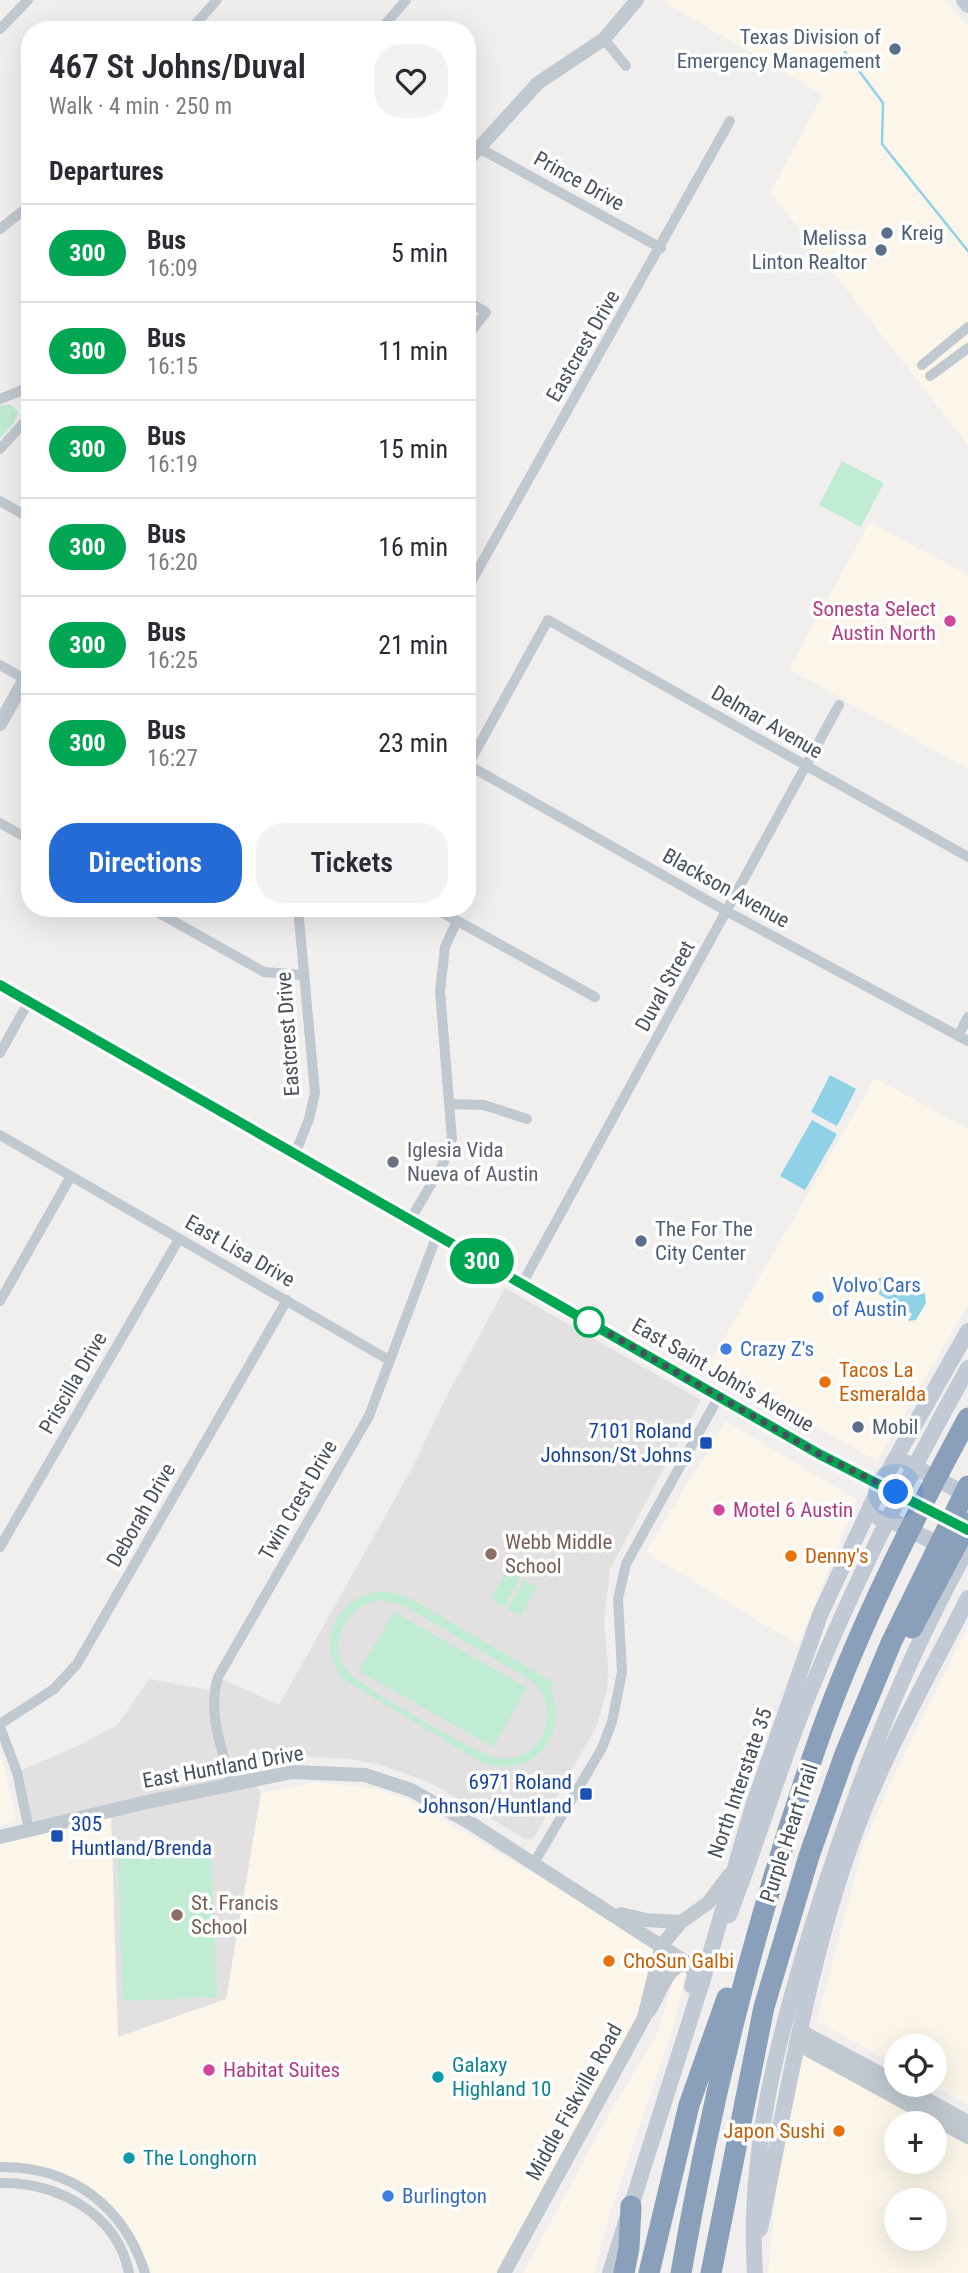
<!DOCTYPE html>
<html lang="en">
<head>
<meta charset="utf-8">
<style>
  body { margin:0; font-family:"Roboto Condensed",sans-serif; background:#f2f2f3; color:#2b2b33; height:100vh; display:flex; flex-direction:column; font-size:26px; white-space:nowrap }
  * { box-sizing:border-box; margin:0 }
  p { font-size:23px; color:#7c7c81 }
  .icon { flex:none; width:38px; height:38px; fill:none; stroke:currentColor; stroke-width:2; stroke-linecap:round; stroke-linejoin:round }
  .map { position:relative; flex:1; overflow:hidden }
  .side { position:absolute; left:21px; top:21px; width:455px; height:896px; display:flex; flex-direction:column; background:#fff; border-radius:28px; box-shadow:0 7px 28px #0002 }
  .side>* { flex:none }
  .badge { padding:0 14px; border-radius:23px; font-size:24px; line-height:46px }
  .buttons { position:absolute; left:884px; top:2034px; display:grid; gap:14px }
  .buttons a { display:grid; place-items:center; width:63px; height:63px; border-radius:50%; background:#fff; box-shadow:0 7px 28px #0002; font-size:35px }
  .you { position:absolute; width:35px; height:35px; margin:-18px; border:5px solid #fff; border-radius:50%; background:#1a73e8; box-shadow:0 0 0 10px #1a73e833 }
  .map>.badge { position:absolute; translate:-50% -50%; box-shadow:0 0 0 4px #fff }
  h2 { padding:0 28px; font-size:26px; line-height:63px }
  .round { display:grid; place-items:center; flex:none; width:74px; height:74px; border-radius:28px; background:#f2f2f3 }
  .headline { display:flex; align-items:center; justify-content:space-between; height:119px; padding:0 28px }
  h1 { font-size:33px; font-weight:600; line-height:52px }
  .cta { display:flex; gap:14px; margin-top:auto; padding:14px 28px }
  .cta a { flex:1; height:80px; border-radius:28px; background:#256bd5; color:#fff; font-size:28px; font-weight:600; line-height:80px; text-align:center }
  .cta a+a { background:#f2f2f3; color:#2b2b33 }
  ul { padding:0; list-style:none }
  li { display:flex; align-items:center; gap:21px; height:98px; padding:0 28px; border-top:2px solid #e1e1e2 }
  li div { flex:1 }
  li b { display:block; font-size:26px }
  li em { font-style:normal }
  li .badge { min-width:77px; font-weight:700; text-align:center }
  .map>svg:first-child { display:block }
  .commercial { fill:#fbf6e9; fill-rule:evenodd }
  .education { fill:#e2e0e0 }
  .park { fill:#bfecd2; fill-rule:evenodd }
  .water { fill:#8fd1e6 }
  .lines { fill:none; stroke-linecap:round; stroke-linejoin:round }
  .stream { stroke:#8fd1e6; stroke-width:2.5 }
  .minor { stroke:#c0c8d0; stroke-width:10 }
  .tertiary { stroke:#c0c8d0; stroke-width:14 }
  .secondary { stroke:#c0c9d4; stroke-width:16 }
  .motorway { stroke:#899fba; stroke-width:21 }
  .line-casing { stroke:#fff; stroke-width:16 }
  .line { stroke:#00a651; stroke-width:10 }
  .walk { stroke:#48515b; stroke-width:7; stroke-dasharray:0 12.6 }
  .service-dot { fill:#5c6f8a; stroke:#fff; stroke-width:2.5 }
  .hotel-dot { fill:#d1479c; stroke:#fff; stroke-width:2.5 }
  .worship-dot { fill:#6b7280; stroke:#fff; stroke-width:2.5 }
  .shop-dot { fill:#3f7fe0; stroke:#fff; stroke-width:2.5 }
  .stop-dot { fill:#fff; stroke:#00a651; stroke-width:3.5 }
  .food-dot { fill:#e8710a; stroke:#fff; stroke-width:2.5 }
  .transit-dot { fill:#1a4fb4; stroke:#fff; stroke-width:2.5 }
  .education-dot { fill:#8d6e63; stroke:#fff; stroke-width:2.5 }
  .culture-dot { fill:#0f9aa8; stroke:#fff; stroke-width:2.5 }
  .labels { text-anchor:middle; stroke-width:7; stroke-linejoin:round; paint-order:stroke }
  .service-label { font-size:21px; fill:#4e5e75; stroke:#fff; text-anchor:start }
  .street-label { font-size:21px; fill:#48515b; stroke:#fff }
  .hotel-label { font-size:21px; fill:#b23c85; stroke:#fff; text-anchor:start }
  .worship-label { font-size:21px; fill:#5b616d; stroke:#fff; text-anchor:start }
  .shop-label { font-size:21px; fill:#366cbe; stroke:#fff; text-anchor:start }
  .food-label { font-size:21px; fill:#c56008; stroke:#fff; text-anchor:start }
  .transit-label { font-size:21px; fill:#164399; stroke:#fff; text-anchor:end }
  .education-label { font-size:21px; fill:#785e54; stroke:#fff; text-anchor:start }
  .culture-label { font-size:21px; fill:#0d838f; stroke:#fff; text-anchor:start }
</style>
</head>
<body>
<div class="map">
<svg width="968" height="2273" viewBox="0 0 968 2273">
  <rect width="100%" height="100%" fill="#f1eeee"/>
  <path class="commercial" d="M 661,0 L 945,0 L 968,26 L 968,445 L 770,192 L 823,95 Z
    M 870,522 L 968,575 L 968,769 L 789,669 Z
    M 875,1078 L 968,1129 L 968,1304 L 877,1461 L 708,1366 Z
    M 726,1421 L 857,1500 L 798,1645 L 646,1552 Z
    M 968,1626 L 968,2105 L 931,2084 L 934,2084 L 934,2046 L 896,2046 L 896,2065 L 817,2021 L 863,1847 L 886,1792 Z
    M 0,1749 L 16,1819 L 0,1826 Z
    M 316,1782 L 378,1789 L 414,1802 L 525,1869 L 604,1908 L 662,1945 L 644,2018 L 504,2273 L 145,2273 L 127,2231 L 70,2181 L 0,2167 L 0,1837 L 111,1810 L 119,2036 L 225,1999 L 261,1793 Z
    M 676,1972 L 684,1973 L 684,1983 L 672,2030 L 609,2216 L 594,2273 L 523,2273 L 613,2107 L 657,2035 Z
    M 804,2054 L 929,2123 L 896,2123 L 896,2161 L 934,2161 L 935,2126 L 968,2145 L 968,2273 L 768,2273 L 780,2151 ZM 896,2200 L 934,2200 L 934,2238 L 896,2238 Z"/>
  <path class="education" d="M 505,1288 L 701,1400 L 610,1569 L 604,1622 L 608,1669 L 607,1691 L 596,1727 L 534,1838 L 525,1839 L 431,1783 L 381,1765 L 350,1759 L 295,1756 L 246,1764 L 261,1793 L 226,1999 L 118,2037 L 111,1811 L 29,1830 L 17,1772 L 82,1744 L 118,1724 L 149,1679 L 214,1691 L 218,1677 L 279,1705 L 410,1472 L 450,1390 Z"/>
  <path class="park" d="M 0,405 L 11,405 L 18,412 L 14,423 L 0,438 Z
    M 842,461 L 884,483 L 861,527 L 819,505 Z
    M 507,1571 L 521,1578 L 504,1607 L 491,1599 Z
    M 524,1580 L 537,1587 L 520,1616 L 507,1609 Z
    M 386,1591 L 410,1598 L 554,1683 L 550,1689 C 572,1734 531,1779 484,1764 L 343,1679 C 314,1641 338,1592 386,1591 ZM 379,1600 L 405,1606 L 532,1681 C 545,1693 552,1711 545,1730 C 538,1749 519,1761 498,1758 C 481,1757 362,1687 349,1673 C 325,1645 345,1606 379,1600 Z
    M 394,1612 L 527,1688 L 493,1747 L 359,1671 Z
    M 211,1855 L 217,1997 L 123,2001 L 118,1858 Z"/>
  <path class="water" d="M 830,1075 L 856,1089 L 837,1126 L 811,1112 Z
    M 812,1120 L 837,1134 L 805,1190 L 780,1176 Z
    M 885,1276 L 893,1276 L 917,1295 L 925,1293 L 926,1303 L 916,1320 L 908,1321 L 912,1314 L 872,1290 L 878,1279 Z"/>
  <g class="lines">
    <path class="stream" d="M 845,52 L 883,103 L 882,144 L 968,251"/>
    <path class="minor" d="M 0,29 L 28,0
      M 190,30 L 217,0
      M 380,30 L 406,0
      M 604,39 L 626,66
      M 479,148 L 661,248
      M 0,229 L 30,205
      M 467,301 L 486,312 L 467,337
      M 922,365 L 968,327
      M 930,376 L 968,348
      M 0,399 L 30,387
      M 0,449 L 30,416
      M 0,501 L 30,518
      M 467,589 L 730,121
      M 0,665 L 30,682
      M 0,823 L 30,840
      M 968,857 L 548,620 L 468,765 L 728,912 L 968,1041
      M 150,908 L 264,972 L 304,975
      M 434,908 L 595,997
      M 958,1036 L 968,1017
      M 0,1053 L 29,1001
      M 450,1104 L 484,1105 L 527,1119
      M 0,1135 L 389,1360
      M 295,1154 L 309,1119 L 315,1093 L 298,908
      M 410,1220 L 443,1164 L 452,1139 L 440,991 L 445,947 L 457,921
      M 522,1284 L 839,705
      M 0,1301 L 71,1176
      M 0,1547 L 179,1239
      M 0,1724 L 54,1689 L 77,1664 L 287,1300
      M 0,1727 L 17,1772 L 29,1830
      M 231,1783 C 222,1748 207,1713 218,1677 L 369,1416 L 437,1235
      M 534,1863 L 602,1748 L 612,1722 L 622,1672 L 618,1599 L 626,1564 L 719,1396
      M 0,2167 C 71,2166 124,2206 145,2273
      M 0,2183 C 57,2182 117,2213 129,2273"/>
    <path class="tertiary" d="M 467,161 L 538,83 L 604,39 L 637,0
      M 0,724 L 30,670
      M 0,985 L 819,1455 L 957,1524
      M 0,1837 L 147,1802 L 292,1772 L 365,1775 L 411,1790 L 472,1824 L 687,1963
      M 621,1914 L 646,1920 L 681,1922
      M 649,2011 C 661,1993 666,1966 687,1963
      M 799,2030 L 896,2082
      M 796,2043 L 968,2137
      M 899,2084 L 968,2122
      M 504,2273 L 644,2018 L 662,1945 L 681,1922 L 708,1903 L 729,1875"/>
    <path class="secondary" d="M 964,0 L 968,5
      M 908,1463 L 968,1496
      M 879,1518 L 892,1521 L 948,1549
      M 729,1915 C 758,1842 779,1767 809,1694 C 854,1582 909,1474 968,1368
      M 687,1963 L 696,1972 L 692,1986
      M 760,2229 C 789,2089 810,1946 863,1812 C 892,1739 933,1668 968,1598
      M 610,2273 L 703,1979 L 753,1806 L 820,1615 L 881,1484 L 968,1331
      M 755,2273 C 747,2156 777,2041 811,1930 C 852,1798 900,1669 968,1548"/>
    <path class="motorway" d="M 912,1628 L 968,1523
      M 624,2273 L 629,2248 L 631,2206
      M 649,2273 L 689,2105 L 727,1998
      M 681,2273 C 713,2088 759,1906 822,1730 C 861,1622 914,1518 968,1418
      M 711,2273 L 764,2007 L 809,1856 L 845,1754 L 891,1643 L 968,1486"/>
  </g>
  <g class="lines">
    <g class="line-casing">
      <path id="line" d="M 0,985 L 819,1454 L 968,1530"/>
    </g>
    <use href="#line" class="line"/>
    <path class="walk" d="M 589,1322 L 819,1454 L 896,1492"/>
  </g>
  <g class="service-dot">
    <circle cx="895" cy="49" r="7"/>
    <circle cx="887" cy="233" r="7"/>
    <circle cx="881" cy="250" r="7"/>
    <circle cx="641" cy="1241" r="7"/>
    <circle cx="858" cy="1427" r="7"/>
  </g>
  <g class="hotel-dot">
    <circle cx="950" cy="621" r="7"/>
    <circle cx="719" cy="1510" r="7"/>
    <circle cx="209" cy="2070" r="7"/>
  </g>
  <circle class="worship-dot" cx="393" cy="1162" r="7"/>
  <g class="shop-dot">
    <circle cx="818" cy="1297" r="7"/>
    <circle cx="726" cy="1349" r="7"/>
    <circle cx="388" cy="2196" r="7"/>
  </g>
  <circle class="stop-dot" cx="589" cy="1322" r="14"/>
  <g class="food-dot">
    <circle cx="825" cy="1382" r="7"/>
    <circle cx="791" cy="1556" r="7"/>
    <circle cx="609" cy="1961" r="7"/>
    <circle cx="839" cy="2131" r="7"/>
  </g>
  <g class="transit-dot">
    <rect x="699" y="1436" width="14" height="14" rx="3.5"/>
    <rect x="579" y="1787" width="14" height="14" rx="3.5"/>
    <rect x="50" y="1829" width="14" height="14" rx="3.5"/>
  </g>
  <g class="education-dot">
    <circle cx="491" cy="1554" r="7"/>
    <circle cx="177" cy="1915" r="7"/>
  </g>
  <g class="culture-dot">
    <circle cx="438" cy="2077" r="7"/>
    <circle cx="129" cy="2158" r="7"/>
  </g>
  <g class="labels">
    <g class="service-label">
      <text x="881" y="44" text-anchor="end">Texas Division of<tspan x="881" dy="24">Emergency Management</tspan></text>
      <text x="901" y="240">Kreig</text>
      <text x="867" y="245" text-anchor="end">Melissa<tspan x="867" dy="24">Linton Realtor</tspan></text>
      <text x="655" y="1236">The For The<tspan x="655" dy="24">City Center</tspan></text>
      <text x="872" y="1434">Mobil</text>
    </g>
    <g class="street-label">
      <text transform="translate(579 181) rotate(29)" y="7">Prince Drive</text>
      <text transform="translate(583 346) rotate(-60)" y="7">Eastcrest Drive</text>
      <text transform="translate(767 722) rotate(30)" y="7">Delmar Avenue</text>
      <text transform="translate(726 888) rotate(29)" y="7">Blackson Avenue</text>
      <text transform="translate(665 986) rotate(-61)" y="7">Duval Street</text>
      <text transform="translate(288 1034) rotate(-94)" y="7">Eastcrest Drive</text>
      <text transform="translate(240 1251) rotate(30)" y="7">East Lisa Drive</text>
      <text transform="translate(723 1375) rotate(30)" y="7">East Saint John's Avenue</text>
      <text transform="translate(73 1383) rotate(-60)" y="7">Priscilla Drive</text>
      <text transform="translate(298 1500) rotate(-60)" y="7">Twin Crest Drive</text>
      <text transform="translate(141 1515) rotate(-60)" y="7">Deborah Drive</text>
      <text transform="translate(223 1767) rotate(-10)" y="7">East Huntland Drive</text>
      <text transform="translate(740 1783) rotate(-71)" y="7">North Interstate 35</text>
      <text transform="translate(789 1833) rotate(-72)" y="7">Purple Heart Trail</text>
      <text transform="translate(574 2102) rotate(-61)" y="7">Middle Fiskville Road</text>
    </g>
    <g class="hotel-label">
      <text x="936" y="616" text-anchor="end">Sonesta Select<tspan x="936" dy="24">Austin North</tspan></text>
      <text x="733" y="1517">Motel 6 Austin</text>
      <text x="223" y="2077">Habitat Suites</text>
    </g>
    <g class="worship-label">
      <text x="407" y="1157">Iglesia Vida<tspan x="407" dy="24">Nueva of Austin</tspan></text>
    </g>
    <g class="shop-label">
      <text x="832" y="1292">Volvo Cars<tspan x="832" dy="24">of Austin</tspan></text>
      <text x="740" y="1356">Crazy Z's</text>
      <text x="402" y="2203">Burlington</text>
    </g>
    <g class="food-label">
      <text x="839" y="1377">Tacos La<tspan x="839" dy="24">Esmeralda</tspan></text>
      <text x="805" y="1563">Denny's</text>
      <text x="623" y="1968">ChoSun Galbi</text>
      <text x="825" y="2138" text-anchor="end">Japon Sushi</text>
    </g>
    <g class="transit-label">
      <text x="692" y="1438">7101 Roland<tspan x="692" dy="24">Johnson/St Johns</tspan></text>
      <text x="572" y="1789">6971 Roland<tspan x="572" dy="24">Johnson/Huntland</tspan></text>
      <text x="71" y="1831" text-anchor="start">305<tspan x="71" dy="24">Huntland/Brenda</tspan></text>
    </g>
    <g class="education-label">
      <text x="505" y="1549">Webb Middle<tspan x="505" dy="24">School</tspan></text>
      <text x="191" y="1910">St. Francis<tspan x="191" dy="24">School</tspan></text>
    </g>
    <g class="culture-label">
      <text x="452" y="2072">Galaxy<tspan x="452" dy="24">Highland 10</tspan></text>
      <text x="143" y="2165">The Longhorn</text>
    </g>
  </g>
</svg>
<div class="buttons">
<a><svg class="icon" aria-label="locate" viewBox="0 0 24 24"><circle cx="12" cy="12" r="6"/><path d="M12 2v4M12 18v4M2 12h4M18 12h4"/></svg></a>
<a>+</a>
<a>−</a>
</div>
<div class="you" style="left:896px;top:1492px"></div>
<b class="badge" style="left:482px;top:1261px;background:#00a651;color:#fff">300</b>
<section class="side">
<div class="headline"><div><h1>467 St Johns/Duval</h1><p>Walk · 4 min · 250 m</p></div><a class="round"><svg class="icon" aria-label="heart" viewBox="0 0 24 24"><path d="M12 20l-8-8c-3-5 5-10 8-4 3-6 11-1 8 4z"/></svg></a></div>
<h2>Departures</h2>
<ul>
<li><span class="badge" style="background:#00a651;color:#fff">300</span><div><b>Bus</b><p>16:09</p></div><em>5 min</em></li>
<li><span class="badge" style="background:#00a651;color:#fff">300</span><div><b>Bus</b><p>16:15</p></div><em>11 min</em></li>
<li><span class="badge" style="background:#00a651;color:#fff">300</span><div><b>Bus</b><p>16:19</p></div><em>15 min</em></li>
<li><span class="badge" style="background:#00a651;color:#fff">300</span><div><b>Bus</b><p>16:20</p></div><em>16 min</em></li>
<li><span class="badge" style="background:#00a651;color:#fff">300</span><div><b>Bus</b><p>16:25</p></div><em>21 min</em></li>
<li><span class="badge" style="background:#00a651;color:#fff">300</span><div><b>Bus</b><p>16:27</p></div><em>23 min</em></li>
</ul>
<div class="cta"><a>Directions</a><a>Tickets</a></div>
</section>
</div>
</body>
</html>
